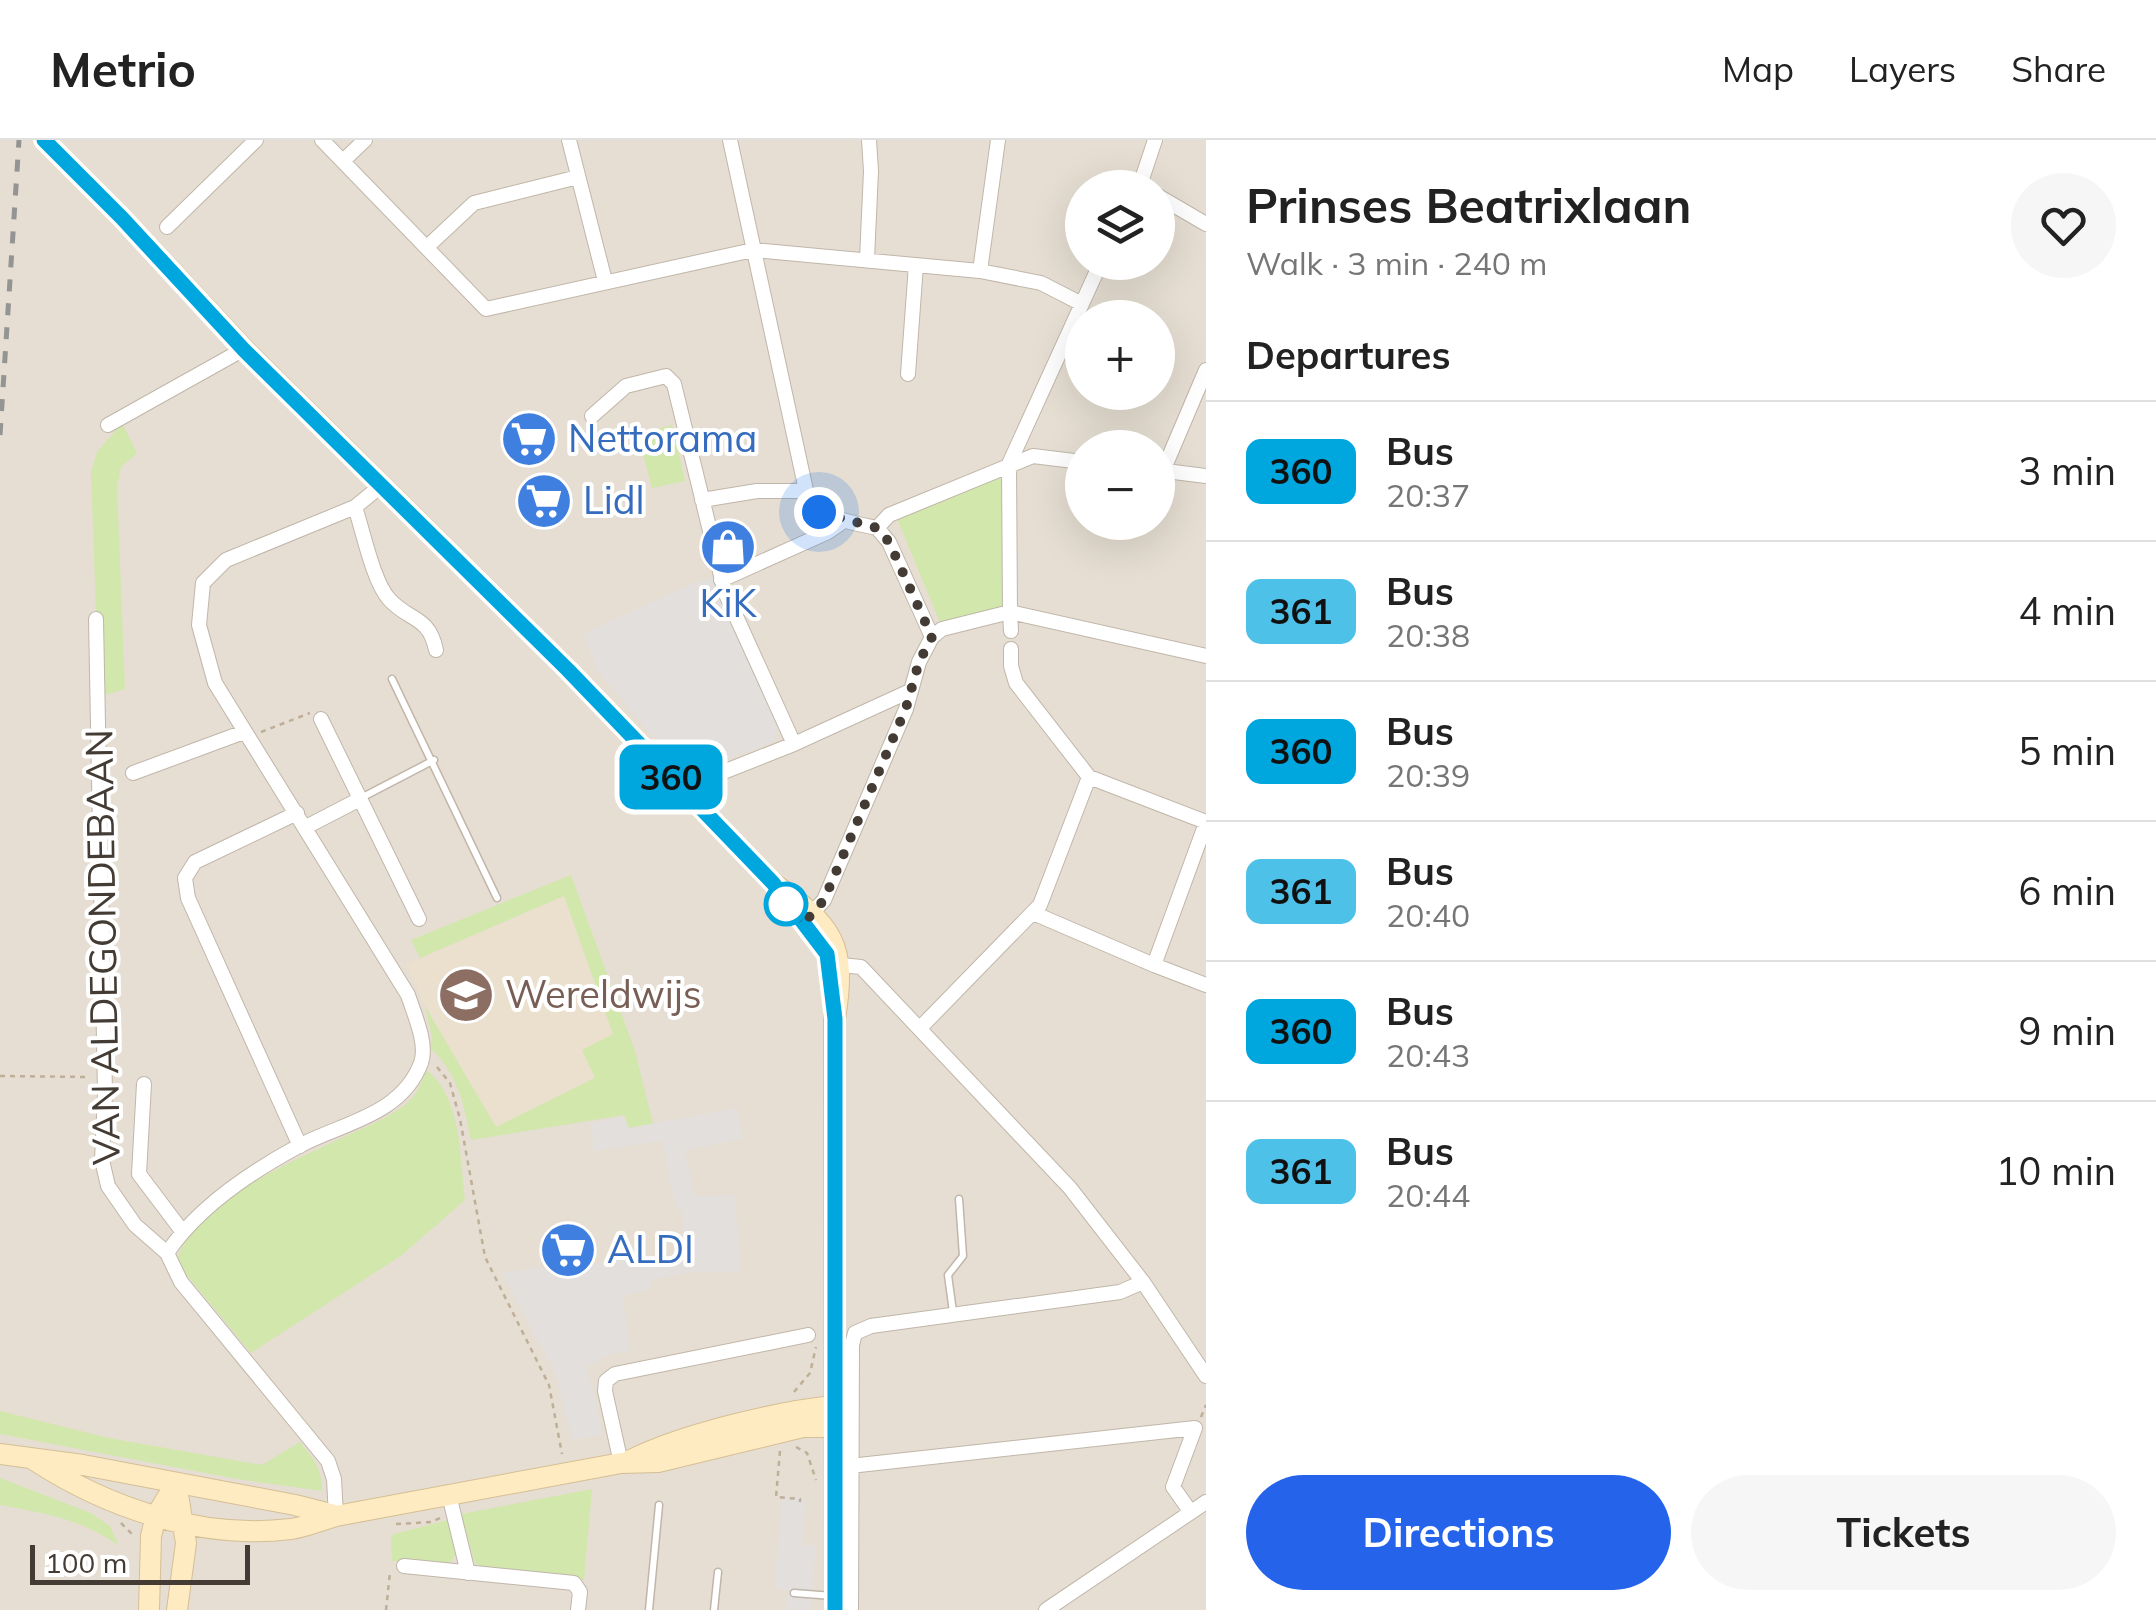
<!DOCTYPE html>
<html lang="en">
<head>
<meta charset="utf-8">
<style>
  body { margin:0; font-family:Mulish,sans-serif; background:#f6f6f6; color:#222; height:100vh; display:flex; flex-direction:column; font-size:38px; white-space:nowrap }
  * { box-sizing:border-box; margin:0 }
  p { font-size:32px; color:#767676 }
  .icon { flex:none; width:55px; height:55px; fill:none; stroke:currentColor; stroke-width:2; stroke-linecap:round; stroke-linejoin:round }
  .map { position:relative; flex:1; overflow:hidden }
  .details { display:flex; flex-direction:column; background:#fff; width:950px }
  .details>* { flex:none }
  .badge { padding:0 20px; border-radius:15px; font-size:35px; line-height:65px }
  .buttons { position:absolute; left:1065px; top:30px; display:grid; gap:20px }
  .buttons a { display:grid; place-items:center; width:110px; height:110px; border-radius:50%; background:#fff; box-shadow:0 10px 40px #0002; font-size:50px }
  .scale { position:absolute; left:30px; bottom:25px; width:220px; box-sizing:border-box; padding-left:10px; border:5px solid #443c34; border-top:0; font-size:28px; line-height:35px; white-space:nowrap; color:#443c34; -webkit-text-stroke:8px #fff; paint-order:stroke }
  .you { position:absolute; width:50px; height:50px; margin:-25px; border:8px solid #fff; border-radius:50%; background:#1a73e8; box-shadow:0 0 0 15px #1a73e833 }
  .map>.badge { position:absolute; translate:-50% -50%; box-shadow:0 0 0 5px #fff }
  h2 { padding:0 40px; font-size:38px; line-height:90px }
  .round { display:grid; place-items:center; flex:none; width:105px; height:105px; border-radius:52px; background:#f6f6f6 }
  .head { display:flex; align-items:center; justify-content:space-between; height:170px; padding:0 40px }
  h1 { font-size:48px; font-weight:700; line-height:75px }
  .cta { display:flex; gap:20px; margin-top:auto; padding:20px 40px }
  .cta a { flex:1; height:115px; border-radius:60px; background:#2563eb; color:#fff; font-size:40px; font-weight:700; line-height:115px; text-align:center }
  .cta a+a { background:#f6f6f6; color:#222 }
  ul { padding:0; list-style:none }
  li { display:flex; align-items:center; gap:30px; height:140px; padding:0 40px; border-top:2px solid #e0e0e0 }
  li div { flex:1 }
  li b { display:block; font-size:38px }
  li em { font-style:normal }
  li .badge { min-width:110px; font-weight:700; text-align:center }
  header { display:flex; align-items:center; gap:60px; box-sizing:border-box; height:140px; padding:0 50px; background:#fff; border-bottom:2px solid #e0e0e0 }
  header strong { font-size:48px }
  nav { display:flex; gap:55px; margin-inline-start:auto; font-size:35px }
  main { display:flex; flex:1; min-height:0 }
  .map>svg:first-child { display:block }
  .residential { fill:#e6ded2; fill-rule:evenodd }
  .education { fill:#ebe0cd }
  .green { fill:#d1e7ac }
  .parking { fill:#e2dfdc }
  .lines { fill:none; stroke-linecap:round; stroke-linejoin:round }
  .lane-casing { stroke:#c0b6a9; stroke-width:9 }
  .street-casing { stroke:#c0b6a9; stroke-width:16 }
  .secondary-casing { stroke:#d5bf95; stroke-width:22 }
  .path { stroke:#bfae98; stroke-width:2.5; stroke-dasharray:5 5; stroke-linecap:butt }
  .lane { stroke:#fff; stroke-width:6 }
  .street { stroke:#fff; stroke-width:14 }
  .secondary { stroke:#feebc1; stroke-width:20 }
  .rail { stroke:#949494; stroke-width:5; stroke-dasharray:12 12; stroke-linecap:butt }
  .line-casing { stroke:#fff; stroke-width:22 }
  .line { stroke:#00a6de; stroke-width:15 }
  .walk { stroke:#443c34; stroke-width:10; stroke-dasharray:0 18 }
  .stop-dot { fill:#fff; stroke:#00a6de; stroke-width:5 }
  .labels { text-anchor:middle; stroke-width:8; stroke-linejoin:round; paint-order:stroke }
  .shop-label { font-size:38px; fill:#366cbe; stroke:#fff; text-anchor:start }
  .street-label { font-size:38px; fill:#443c34; stroke:#fff }
  .education-label { font-size:38px; fill:#785e54; stroke:#fff; text-anchor:start }
</style>
</head>
<body>
<header>
<strong>Metrio</strong>
<nav><a>Map</a><a>Layers</a><a>Share</a></nav>
</header>
<main>
<div class="map">
<svg width="1206" height="1470" viewBox="0 0 1206 1470">
  <rect width="100%" height="100%" fill="#f2ece4"/>
  <path class="residential" d="M 0,0 L 1206,0 L 1206,1470 L 0,1470 ZM 1082,48 L 1158,48 L 1158,122 L 1082,122 ZM 1082,178 L 1158,178 L 1158,252 L 1082,252 ZM 1082,308 L 1158,308 L 1158,382 L 1082,382 Z"/>
  <path class="education" d="M 564,756 L 613,894 L 595,938 L 496,987 L 425,866 L 406,824 Z"/>
  <path class="green" d="M 122,283 L 137,313 L 121,327 L 117,347 L 125,549 L 99,557 L 91,332 L 97,312 Z
    M 672,285 L 685,341 L 652,348 L 638,294 Z
    M 998,336 L 1002,342 L 1002,468 L 941,485 L 898,381 L 902,376 Z
    M 571,735 L 635,911 L 653,984 L 629,988 L 624,975 L 471,1000 C 464,965 458,933 430,908 L 432,897 L 425,866 L 496,987 L 595,938 L 582,910 L 613,894 L 564,756 L 420,818 L 411,800 Z
    M 425,929 C 462,955 460,1018 465,1060 L 402,1115 L 251,1213 L 176,1122 C 196,1060 291,1022 346,996 C 368,986 397,975 413,957 C 420,949 423,938 425,929 Z
    M 0,1271 L 109,1298 L 262,1325 L 300,1302 C 312,1317 323,1330 322,1351 L 237,1339 L 0,1294 Z
    M 0,1338 L 91,1373 L 110,1386 L 119,1406 C 82,1379 44,1373 0,1365 Z
    M 592,1349 L 584,1440 L 487,1431 L 475,1423 L 461,1374 Z
    M 448,1380 L 457,1410 L 452,1421 L 445,1425 L 392,1421 L 391,1395 Z"/>
  <path class="parking" d="M 713,438 L 778,588 L 775,601 L 696,632 L 680,609 L 655,600 L 598,531 L 583,494 L 693,443 Z
    M 737,968 L 743,999 L 685,1010 L 694,1056 L 735,1055 L 740,1132 L 695,1132 L 650,1140 L 651,1149 L 623,1156 L 630,1211 L 608,1215 L 587,1227 L 603,1295 L 572,1300 L 555,1233 L 502,1133 L 570,1123 L 572,1128 L 631,1118 L 633,1127 L 687,1117 L 682,1072 L 675,1065 L 662,1001 L 594,1011 L 590,983 L 623,977 L 629,988 Z
    M 783,1356 L 806,1358 L 802,1405 L 816,1406 L 810,1470 L 786,1470 L 788,1450 L 774,1448 Z"/>
  <g class="lines">
    <g class="lane-casing">
      <path id="lane" d="M 392,539 L 497,758
        M 361,658 L 434,620
        M 953,1172 L 948,1135 L 963,1116 L 959,1059
        M 794,1453 L 833,1456
        M 649,1470 L 659,1365
        M 714,1470 L 718,1432"/>
    </g>
    <g class="street-casing">
      <path id="street" d="M 322,0 L 486,169 L 753,110 L 980,131 L 1041,143 L 1080,163
        M 569,0 L 605,141
        M 730,0 L 809,364 C 828,379 854,383 877,388
        M 343,21 L 365,0
        M 1139,48 L 1155,0
        M 1158,56 L 1206,84
        M 167,87 L 256,0
        M 427,107 L 474,63 L 578,37
        M 867,119 L 871,31 L 869,0
        M 980,131 L 998,0
        M 908,234 L 916,125
        M 592,276 L 626,246 L 666,236 L 674,244 L 725,452 L 794,604
        M 108,285 L 244,209
        M 1158,330 L 1206,336
        M 1163,331 L 1206,230
        M 702,360 L 757,351 L 806,351
        M 355,367 C 363,391 373,441 389,459 C 408,481 429,475 436,510
        M 721,440 L 828,392 L 844,381
        M 96,479 L 105,954 L 102,1020 L 108,1046 L 135,1085 L 167,1113 L 181,1142 L 328,1321 L 334,1339 L 336,1376
        M 1011,491 L 1010,472 L 1206,516
        M 932,497 L 889,402 L 877,388 L 889,375 L 1033,316 L 1082,322
        M 1011,509 L 1011,526 L 1016,543 L 1089,637
        M 321,579 L 419,779
        M 133,633 L 244,592
        M 703,640 L 794,604 L 910,551
        M 297,673 L 195,722 L 185,738 L 188,758 L 300,1006
        M 306,687 L 360,659
        M 1033,773 L 1154,825 L 1206,683
        M 803,783 L 824,760 L 906,569 L 919,522 L 932,497 L 942,489 L 1010,472 L 1009,324 L 1101,122
        M 841,825 L 861,827 L 1070,1048 L 1143,1142 L 1206,1236
        M 1154,825 L 1206,845
        M 921,887 L 1040,765 L 1089,637 L 1206,682
        M 144,944 L 139,1034 L 182,1091
        M 167,1113 C 198,1067 249,1033 297,1007 C 341,983 401,976 421,923 C 428,904 414,874 408,855 L 215,543 L 199,485 L 203,443 L 226,420 L 355,367 L 382,345
        M 621,1323 L 605,1251 L 606,1241 L 615,1234 L 808,1195
        M 850,1326 L 1195,1288 L 1173,1347 L 1190,1371
        M 449,1355 L 468,1433
        M 404,1426 L 574,1443 L 580,1452 L 578,1470
        M 851,1470 L 852,1205 L 855,1193 L 871,1186 L 1120,1152 L 1143,1142
        M 1046,1470 L 1206,1362"/>
    </g>
    <g class="secondary-casing">
      <path id="secondary" d="M 44,0 L 122,78 L 244,209 L 568,530 L 773,743 C 834,787 847,804 835,879
        M 834,866 L 835,1470
        M 0,1314 L 83,1325 L 295,1365 L 334,1375
        M 34,1320 C 108,1368 201,1400 291,1389 C 306,1387 321,1380 336,1376 L 621,1323 L 658,1322 L 803,1287 L 833,1287
        M 629,1321 C 680,1295 775,1272 833,1266
        M 176,1343 L 186,1403 L 177,1470
        M 149,1470 L 151,1396 L 156,1376 L 176,1343"/>
    </g>
    <path class="path" d="M 597,302 L 600,306
      M 261,592 L 310,573
      M 668,609 L 673,610 L 692,630
      M 437,927 L 450,943 L 460,979 L 485,1117 L 549,1245 L 562,1314
      M 0,936 L 88,937
      M 794,1252 L 810,1233 L 816,1207
      M 1201,1277 L 1206,1265
      M 796,1307 L 807,1313 L 816,1340
      M 780,1311 L 776,1357 L 800,1359 L 800,1362
      M 121,1383 L 132,1394
      M 396,1384 L 432,1382 L 442,1377
      M 386,1470 L 390,1432"/>
    <use href="#lane" class="lane"/>
    <use href="#street" class="street"/>
    <use href="#secondary" class="secondary"/>
    <path class="rail" d="M 0,295 L 19,0"/>
  </g>
  <g class="lines">
    <g class="line-casing">
      <path id="line" d="M 44,0 L 122,78 L 244,210 L 568,530 L 773,743 L 827,814 L 835,879 L 835,1470"/>
    </g>
    <use href="#line" class="line"/>
    <path class="walk" d="M 786,764 L 803,784 L 824,760 L 906,568 L 919,522 L 932,497 L 889,402 L 877,388 L 819,372"/>
  </g>
  <defs>
    <g id="supermarket-disc" transform="scale(2.875)"><circle r="9.5" fill="#3f7fe0" stroke="#fff"/><path d="M-6-5.5h2.5l.6 2H6L4.5 2H-2.5L-4.4-4H-6ZM-1.5 3.2a1.3 1.3 0 1 0 .1 0ZM3 3.2a1.3 1.3 0 1 0 .1 0Z" fill="#fff"/></g>
    <g id="shop-disc" transform="scale(2.875)"><circle r="9.5" fill="#3f7fe0" stroke="#fff"/><path d="M-5-2.5h2.3a2.7 3.5 0 0 1 5.4 0H5L5.5 6h-11ZM-1.5-2.5h3a1.5 2.3 0 0 0-3 0Z" fill="#fff"/></g>
    <g id="school-disc" transform="scale(2.875)"><circle r="9.5" fill="#8d6e63" stroke="#fff"/><path d="M0-5L7-2L0 1L-7-2ZM-4 1L0 2.5L4 1V4Q0 6-4 4Z" fill="#fff"/></g>
  </defs>
  <g fill-rule="evenodd">
    <use href="#supermarket-disc" x="529" y="299"/>
    <use href="#supermarket-disc" x="544" y="361"/>
    <use href="#shop-disc" x="728" y="407"/>
    <use href="#school-disc" x="466" y="855"/>
    <use href="#supermarket-disc" x="568" y="1110"/>
  </g>
  <circle class="stop-dot" cx="786" cy="764" r="20"/>
  <g class="labels">
    <g class="shop-label">
      <text x="568" y="312">Nettorama</text>
      <text x="583" y="374">Lidl</text>
      <text x="728" y="477" text-anchor="middle">KiK</text>
      <text x="607" y="1123">ALDI</text>
    </g>
    <g class="street-label">
      <text transform="translate(103 807) rotate(-91)" y="13">VAN ALDEGONDEBAAN</text>
    </g>
    <g class="education-label">
      <text x="505" y="868">Wereldwijs</text>
    </g>
  </g>
</svg>
<div class="buttons">
<a><svg class="icon" aria-label="layers" viewBox="0 0 24 24"><path d="M12 4l9 5-9 5-9-5zM3 14l9 5 9-5"/></svg></a>
<a>+</a>
<a>−</a>
</div>
<div class="scale">100 m</div>
<div class="you" style="left:819px;top:372px"></div>
<b class="badge" style="left:671px;top:637px;background:#00a6de;color:#111">360</b>
</div>
<section class="details">
<div class="head"><div><h1>Prinses Beatrixlaan</h1><p>Walk · 3 min · 240 m</p></div><a class="round"><svg class="icon" aria-label="heart" viewBox="0 0 24 24"><path d="M12 20l-8-8c-3-5 5-10 8-4 3-6 11-1 8 4z"/></svg></a></div>
<h2>Departures</h2>
<ul>
<li><span class="badge" style="background:#00a6de;color:#111">360</span><div><b>Bus</b><p>20:37</p></div><em>3 min</em></li>
<li><span class="badge" style="background:#4ec1e8;color:#111">361</span><div><b>Bus</b><p>20:38</p></div><em>4 min</em></li>
<li><span class="badge" style="background:#00a6de;color:#111">360</span><div><b>Bus</b><p>20:39</p></div><em>5 min</em></li>
<li><span class="badge" style="background:#4ec1e8;color:#111">361</span><div><b>Bus</b><p>20:40</p></div><em>6 min</em></li>
<li><span class="badge" style="background:#00a6de;color:#111">360</span><div><b>Bus</b><p>20:43</p></div><em>9 min</em></li>
<li><span class="badge" style="background:#4ec1e8;color:#111">361</span><div><b>Bus</b><p>20:44</p></div><em>10 min</em></li>
</ul>
<div class="cta"><a>Directions</a><a>Tickets</a></div>
</section>
</main>
</body>
</html>
